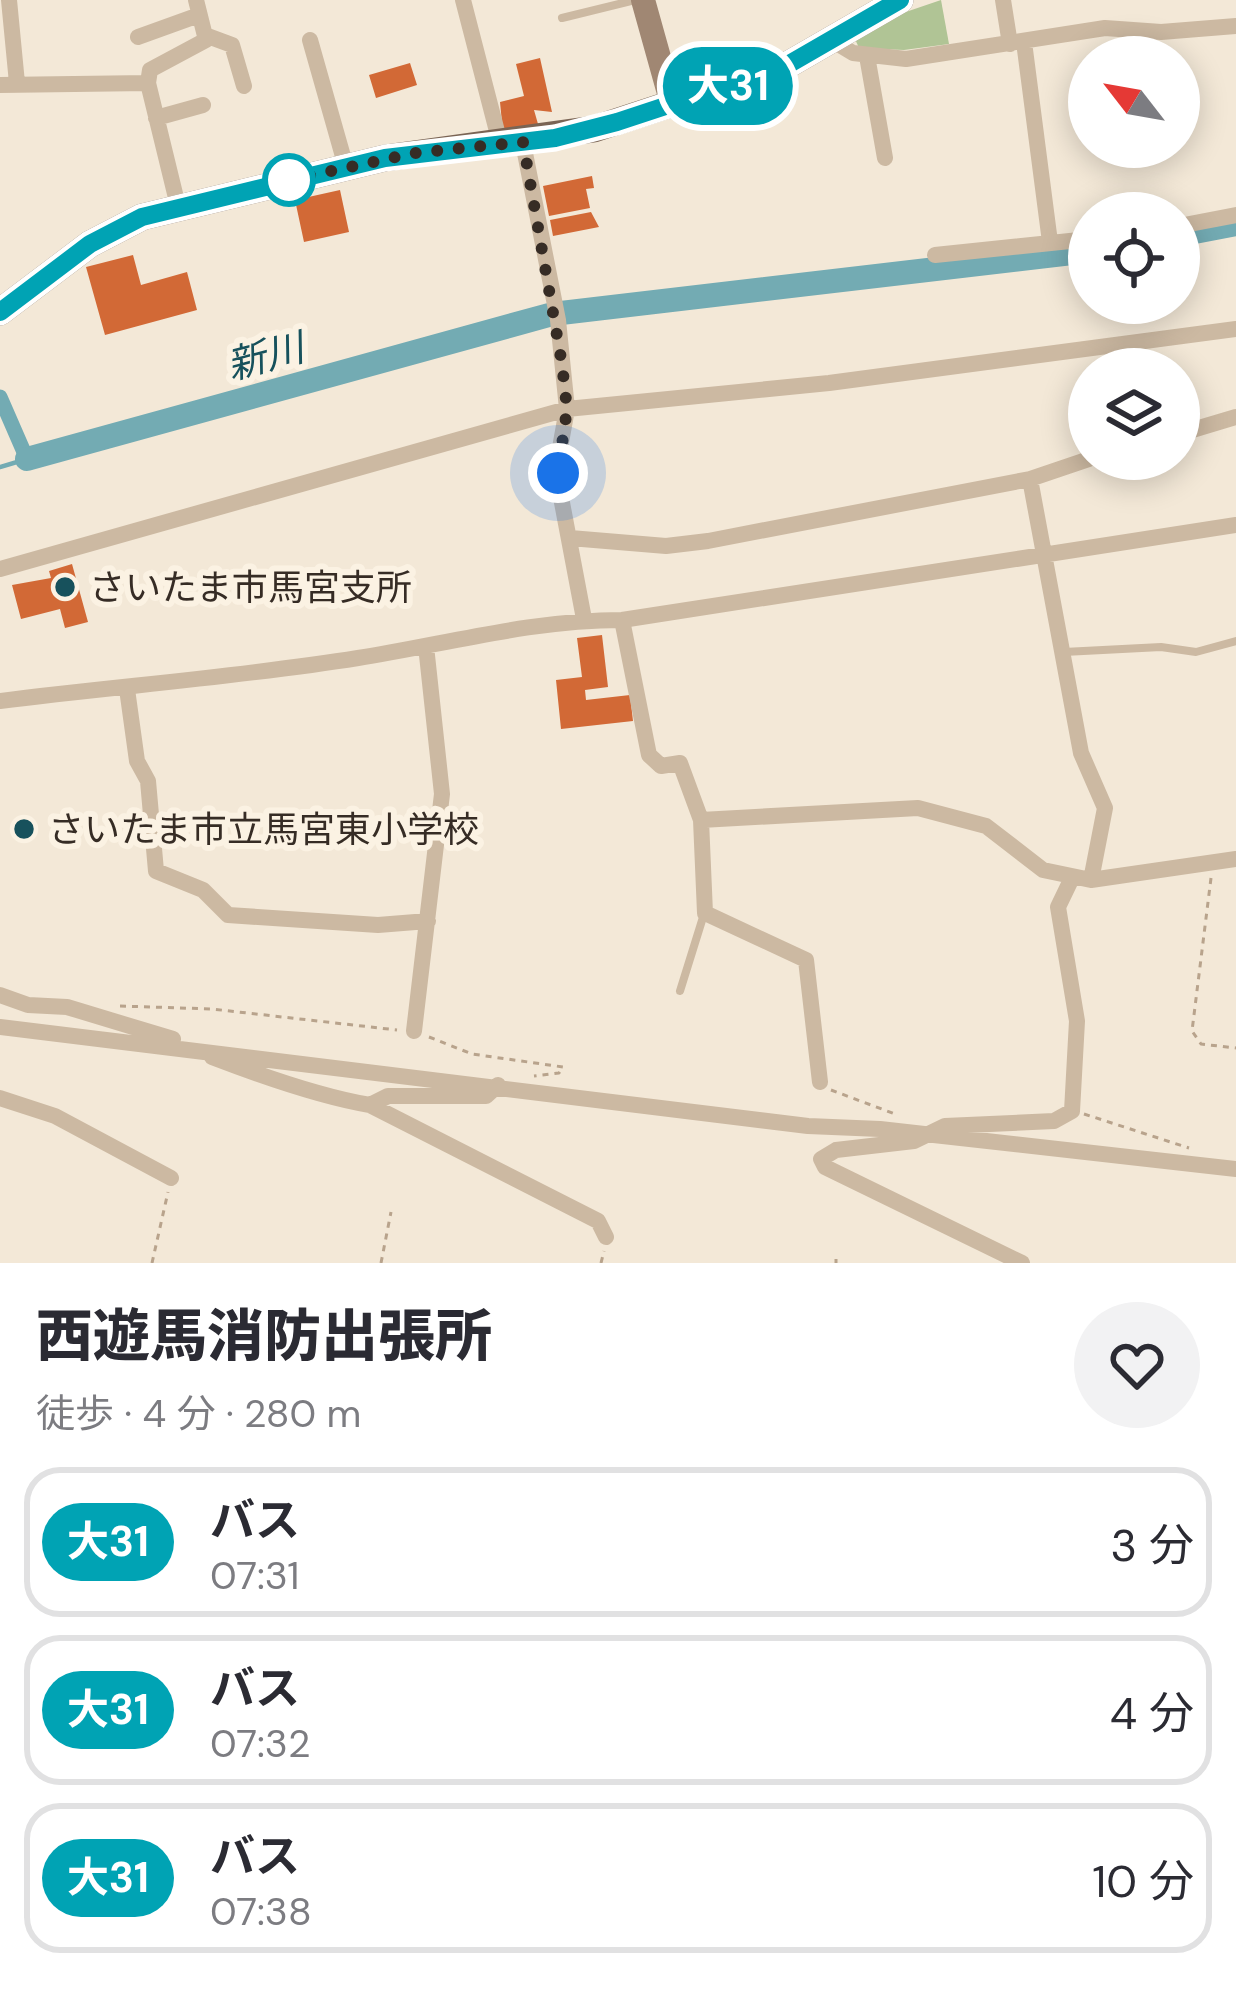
<!DOCTYPE html>
<html lang="ja">
<head>
<meta charset="utf-8">
<style>
  body { margin:0; font-family:"DM Sans","Noto Sans JP",sans-serif; background:#f2f2f3; color:#2b2b33; height:100vh; display:flex; flex-direction:column; font-size:45px; white-space:nowrap }
  * { box-sizing:border-box; margin:0 }
  p { font-size:39px; color:#7c7c81 }
  .icon { flex:none; width:66px; height:66px; fill:none; stroke:currentColor; stroke-width:2; stroke-linecap:round; stroke-linejoin:round }
  .map { position:relative; height:1263px; overflow:hidden }
  .drawer { display:flex; flex-direction:column; background:#fff; flex:1 }
  .drawer>* { flex:none }
  .badge { padding:0 24px; border-radius:39px; font-size:42px; line-height:78px }
  .needle { width:78px; rotate:301deg }
  .buttons { position:absolute; left:1068px; top:36px; display:grid; gap:24px }
  .buttons a { display:grid; place-items:center; width:132px; height:132px; border-radius:50%; background:#fff; box-shadow:0 6px 30px #0003; font-size:60px }
  .you { position:absolute; width:60px; height:60px; margin:-30px; border:9px solid #fff; border-radius:50%; background:#1a73e8; box-shadow:0 0 0 18px #1a73e833 }
  .map>.badge { position:absolute; translate:-50% -50%; box-shadow:0 0 0 6px #fff }
  .round { display:grid; place-items:center; flex:none; width:126px; height:126px; border-radius:63px; background:#f2f2f3 }
  .overview { display:flex; align-items:center; justify-content:space-between; height:204px; padding:0 36px }
  h1 { font-size:57px; font-weight:800; line-height:90px }
  ul { padding:0; list-style:none }
  li { display:flex; align-items:center; gap:36px; height:150px; margin:0 24px 18px; padding:0 12px; border:6px solid #e1e1e2; border-radius:36px }
  li div { flex:1 }
  li b { display:block; font-size:45px }
  li em { font-style:normal }
  li .badge { min-width:132px; font-weight:700; text-align:center }
  .map>svg:first-child { display:block }
  .green { fill:#b0c495 }
  .lines { fill:none; stroke-linecap:round; stroke-linejoin:round }
  .stream { stroke:#73abb3; stroke-width:4.5 }
  .canal { stroke:#73abb3; stroke-width:15 }
  .river { stroke:#73abb3; stroke-width:24 }
  .building { fill:#d26936 }
  .path { stroke:#b8a38c; stroke-width:3; stroke-dasharray:6 6; stroke-linecap:butt }
  .lane { stroke:#ccb9a2; stroke-width:8 }
  .street { stroke:#ccb9a2; stroke-width:16 }
  .secondary { stroke:#a08773; stroke-width:24 }
  .primary { stroke:#7a6454; stroke-width:27 }
  .line-casing { stroke:#fff; stroke-width:27 }
  .line { stroke:#00a3b4; stroke-width:18 }
  .walk { stroke:#362c25; stroke-width:12; stroke-dasharray:0 21.6 }
  .stop-dot { fill:#fff; stroke:#00a3b4; stroke-width:6 }
  .poi-dot { fill:#17515c; stroke:#fbf2e3; stroke-width:4.5 }
  .labels { text-anchor:middle; stroke-width:12; stroke-linejoin:round; paint-order:stroke }
  .poi-label { font-size:36px; fill:#362c25; stroke:#fbf2e3; text-anchor:start }
  .water-label { font-size:39px; font-style:italic; fill:#17515c; stroke:#fbf2e3 }
</style>
</head>
<body>
<div class="map">
<svg width="1236" height="1263" viewBox="0 0 1236 1263">
  <rect width="100%" height="100%" fill="#f3e8d7"/>
  <path class="green" d="M 941,0 L 949,44 L 904,50 L 859,48 L 855,39 L 894,16 Z"/>
  <g class="lines">
    <path class="stream" d="M 0,467 L 27,459"/>
    <path class="canal" d="M 0,397 L 27,459"/>
    <path class="river" d="M 1179,235 L 1236,224
      M 561,313 L 1089,251
      M 27,459 L 549,315"/>
  </g>
  <path class="building" d="M 540,58 L 552,112 L 534,110 L 538,124 L 503,133 L 500,102 L 524,96 L 516,64 Z
    M 410,63 L 417,85 L 376,98 L 369,75 Z
    M 592,176 L 594,188 L 586,189 L 590,208 L 549,216 L 543,186 Z
    M 340,190 L 349,232 L 304,242 L 295,200 Z
    M 591,212 L 599,227 L 553,236 L 550,220 Z
    M 133,255 L 141,285 L 187,272 L 197,310 L 105,335 L 86,267 Z
    M 72,564 L 88,622 L 65,628 L 60,609 L 21,619 L 12,585 L 51,578 L 49,571 Z
    M 602,635 L 608,687 L 585,690 L 586,700 L 630,695 L 633,721 L 561,729 L 556,680 L 582,677 L 577,638 Z"/>
  <g class="lines">
    <path class="path" d="M 1211,878 L 1192,1031 L 1201,1044 L 1236,1048
      M 120,1006 L 212,1009 L 397,1030
      M 429,1037 L 472,1054 L 563,1067 L 559,1073 L 534,1076
      M 831,1090 L 895,1114
      M 1084,1114 L 1189,1148
      M 152,1263 L 168,1192
      M 381,1263 L 391,1212
      M 601,1263 L 604,1251
      M 836,1263 L 836,1259"/>
    <path class="lane" d="M 562,18 L 635,0
      M 1064,652 L 1161,647 L 1196,652 L 1236,641
      M 680,991 L 704,914"/>
    <path class="street" d="M 9,0 L 17,83
      M 463,0 L 500,143
      M 1003,0 L 1010,44
      M 205,35 L 232,45 L 244,86
      M 138,37 L 199,15
      M 310,40 L 346,167
      M 833,41 L 853,53 L 906,59 L 1105,28 L 1161,32 L 1236,26
      M 1024,42 L 1050,242
      M 867,56 L 885,158
      M 148,83 L 150,70 L 206,40 L 196,0
      M 0,85 L 148,83 L 178,206
      M 156,118 L 203,105
      M 523,143 L 558,320 L 567,409 L 558,459 L 560,492 L 584,619
      M 1179,226 L 1236,215
      M 935,255 L 1089,239
      M 1179,434 L 1236,417
      M 1030,479 L 1081,753 L 1105,808 L 1091,880 L 1236,859
      M 570,538 L 666,546 L 708,541 L 1030,479 L 1089,459
      M 0,569 L 567,409 L 829,383 L 1236,329
      M 622,620 L 649,755 L 661,766 L 680,763 L 701,820 L 918,808 L 986,826 L 1043,870 L 1091,880
      M 127,689 L 137,761 L 148,781 L 156,871 L 203,890 L 228,915 L 378,925 L 428,921
      M 0,701 C 119,686 239,677 358,658 C 446,644 532,620 622,620 L 1236,525
      M 701,820 L 705,913 L 806,960 L 820,1082
      M 0,995 L 28,1005 L 67,1007 L 173,1039
      M 0,1027 L 808,1126 L 880,1129 L 1236,1169
      M 414,1031 L 442,794 L 426,646
      M 212,1057 C 259,1075 322,1097 370,1105 L 598,1221 L 606,1237
      M 0,1098 L 55,1116 L 171,1178
      M 370,1105 L 388,1096 L 486,1096 L 498,1085
      M 1022,1263 L 825,1167 L 821,1159 L 836,1150 L 914,1141 L 945,1126 L 1054,1121 L 1072,1111 L 1077,1021 L 1058,907 L 1071,880"/>
    <path class="secondary" d="M 643,0 L 672,104"/>
    <path class="primary" d="M 0,312 L 90,244 L 142,217 L 385,158 L 594,129 L 784,67 L 900,0"/>
  </g>
  <g class="lines">
    <g class="line-casing">
      <path id="line" d="M 0,312 L 90,244 L 142,217 L 385,158 L 555,138 L 617,122 L 784,67 L 900,0"/>
    </g>
    <use href="#line" class="line"/>
    <path class="walk" d="M 289,180 L 415,153 L 523,142 L 562,364 L 567,409 L 558,473"/>
  </g>
  <circle class="stop-dot" cx="289" cy="180" r="24"/>
  <g class="poi-dot">
    <circle cx="65" cy="587" r="12"/>
    <circle cx="24" cy="829" r="12"/>
  </g>
  <g class="labels">
    <g class="poi-label">
      <text x="89" y="600">さいたま市馬宮支所</text>
      <text x="48" y="842">さいたま市立馬宮東小学校</text>
    </g>
    <g class="water-label">
      <text transform="translate(265 356) rotate(-15)" y="14">新川</text>
    </g>
  </g>
</svg>
<div class="buttons">
<a><svg class="needle" viewBox="-14 -14 28 28"><path d="M0-13l5 13h-10z" fill="#e53935"/><path d="M0 13l5-13h-10z" fill="#7c7c81"/></svg></a>
<a><svg class="icon" aria-label="locate" viewBox="0 0 24 24"><circle cx="12" cy="12" r="6"/><path d="M12 2v4M12 18v4M2 12h4M18 12h4"/></svg></a>
<a><svg class="icon" aria-label="layers" viewBox="0 0 24 24"><path d="M12 4l9 5-9 5-9-5zM3 14l9 5 9-5"/></svg></a>
</div>
<div class="you" style="left:558px;top:473px"></div>
<b class="badge" style="left:728px;top:86px;background:#00a3b4;color:#fff">大31</b>
</div>
<section class="drawer">
<div class="overview"><div><h1>西遊馬消防出張所</h1><p>徒歩 · 4 分 · 280 m</p></div><a class="round"><svg class="icon" aria-label="heart" viewBox="0 0 24 24"><path d="M12 20l-8-8c-3-5 5-10 8-4 3-6 11-1 8 4z"/></svg></a></div>
<ul>
<li><span class="badge" style="background:#00a3b4;color:#fff">大31</span><div><b>バス</b><p>07:31</p></div><em>3 分</em></li>
<li><span class="badge" style="background:#00a3b4;color:#fff">大31</span><div><b>バス</b><p>07:32</p></div><em>4 分</em></li>
<li><span class="badge" style="background:#00a3b4;color:#fff">大31</span><div><b>バス</b><p>07:38</p></div><em>10 分</em></li>
</ul>
</section>
</body>
</html>
